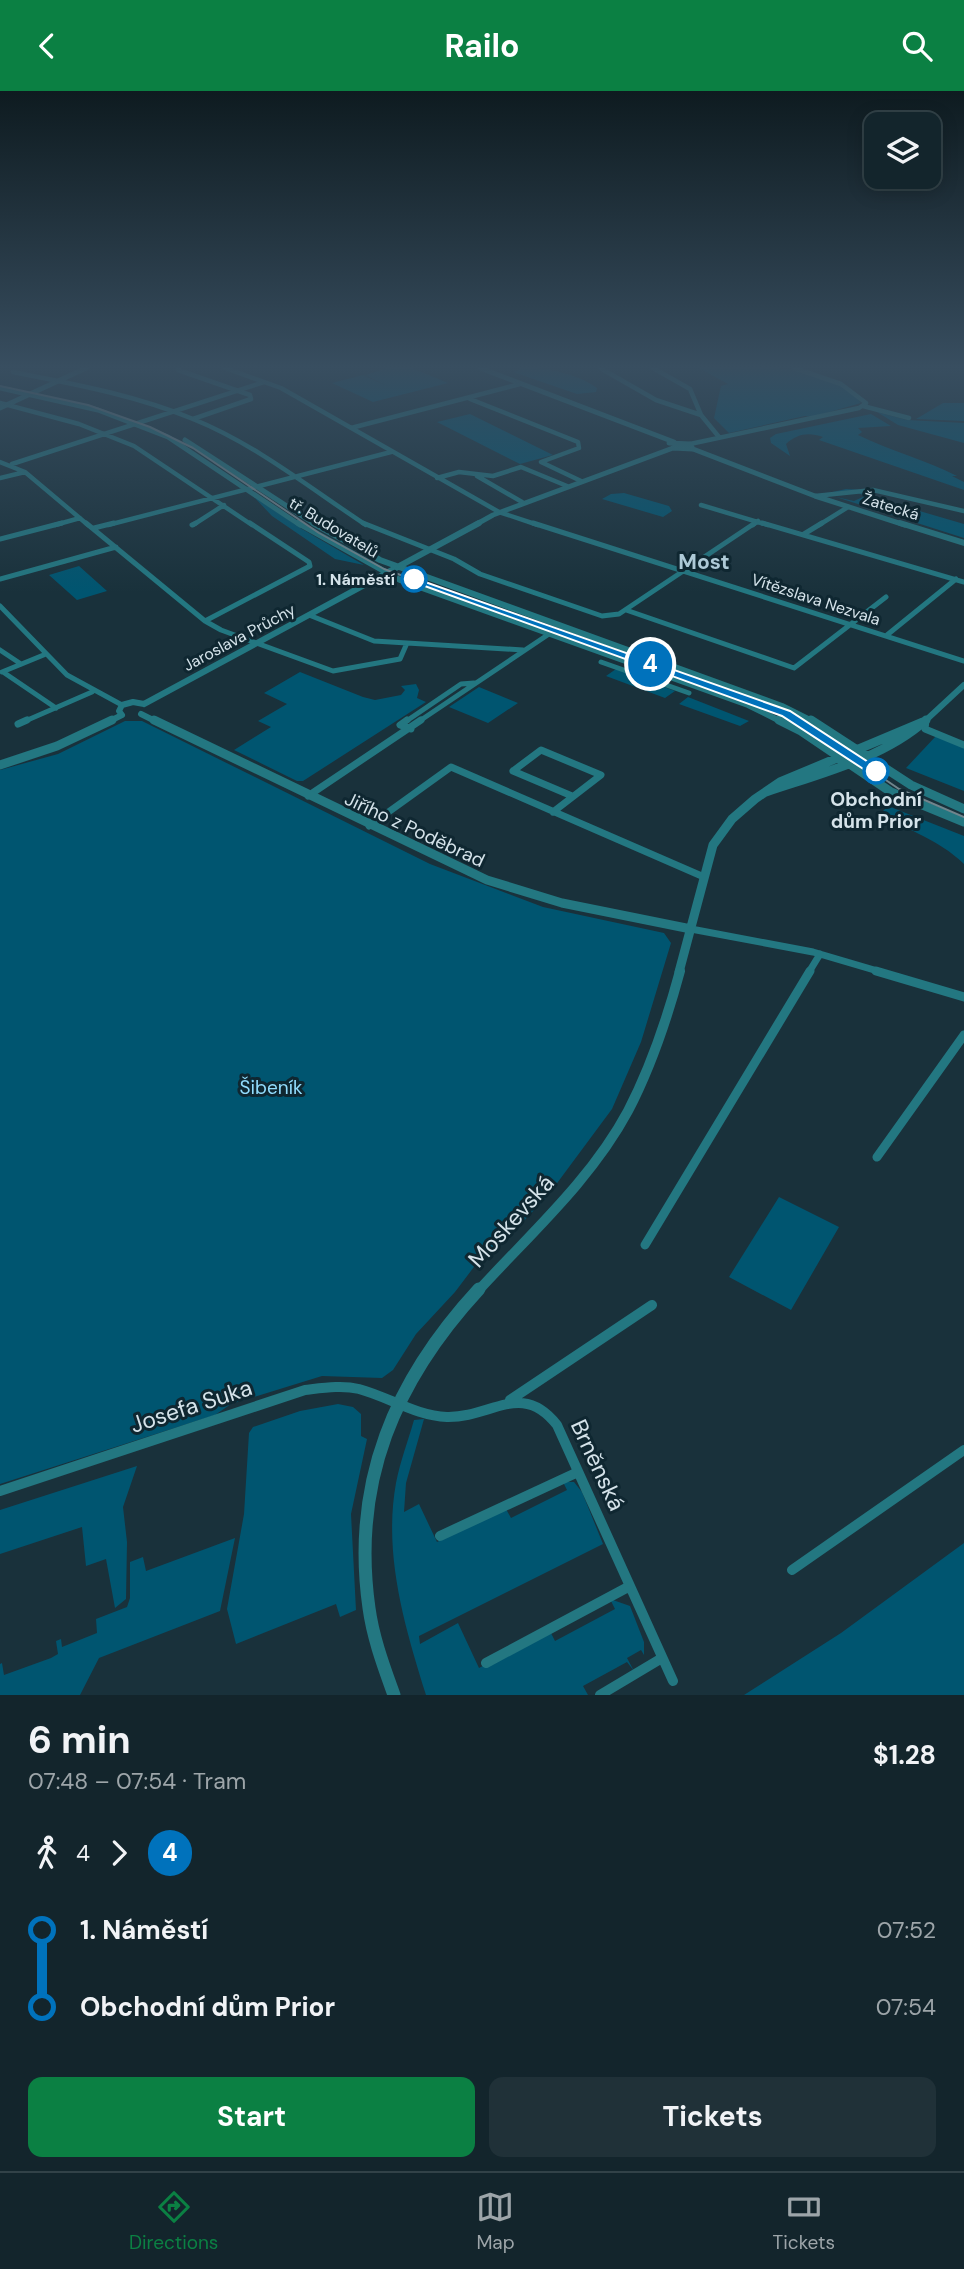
<!DOCTYPE html>
<html lang="en">
<head>
<meta charset="utf-8">
<style>
  body { margin:0; font-family:"DM Sans",sans-serif; background:#203138; color:#f1f3f6; height:100vh; display:flex; flex-direction:column; font-size:26px; white-space:nowrap }
  * { box-sizing:border-box; margin:0 }
  p { font-size:23px; color:#9da5a9 }
  .icon { flex:none; width:38px; height:38px; fill:none; stroke:currentColor; stroke-width:2; stroke-linecap:round; stroke-linejoin:round }
  .map { position:relative; height:1604px; overflow:hidden }
  .drawer { display:flex; flex-direction:column; background:#13252c; flex:1 }
  .drawer>* { flex:none }
  .badge { padding:0 14px; border-radius:23px; font-size:24px; line-height:46px }
  .controls { position:absolute; left:864px; top:21px; display:grid; gap:14px }
  .controls a { display:grid; place-items:center; width:77px; height:77px; border-radius:14px; background:#13252c; box-shadow:0 4px 18px #0003,0 0 0 2px #324248; font-size:35px }
  .map>.badge { position:absolute; translate:-50% -50%; box-shadow:0 0 0 4px #fff }
  .legs { display:flex; align-items:center; gap:10px; height:77px; padding:0 28px; font-size:23px }
  .legs p { margin-inline-start:auto }
  .summary { display:flex; align-items:center; justify-content:space-between; height:119px; padding:0 28px }
  h1 { font-size:38px; font-weight:700; line-height:52px }
  .button { display:flex; gap:14px; margin-top:auto; padding:14px 28px }
  .button a { flex:1; height:80px; border-radius:14px; background:#0b8043; color:#fff; font-size:28px; font-weight:700; line-height:80px; text-align:center }
  .button a+a { background:#203138; color:#f1f3f6 }
  ul { padding:0 28px; list-style:none }
  li { display:flex; align-items:center; gap:24px; height:77px; font-size:26px }
  li i { display:grid; place-items:center; width:10px; height:100%; margin:0 9px; background:currentColor }
  li i::after { content:''; width:18px; height:18px; margin:-9px; border:5px solid; border-radius:50%; background:#13252c }
  li p { margin-inline-start:auto }
  li:first-child i { background:linear-gradient(#0000 50%,currentColor 0) }
  li:last-child i { background:linear-gradient(currentColor 50%,#0000 0) }
  header { display:flex; justify-content:space-between; align-items:center; height:91px; padding:0 28px; background:#0b8043; color:#fff; font-size:32px; font-weight:700 }
  .tabs { display:flex; justify-content:space-around; align-items:center; height:98px; border-top:2px solid #324248; background:#13252c; font-size:19px; color:#9da5a9 }
  .tabs a { display:grid; justify-items:center; gap:4px }
  .tabs .selected { color:#0b8043 }
  .map>svg:first-child { display:block }
  .green { fill:#005570 }
  .lines { fill:none; stroke-linecap:round; stroke-linejoin:round }
  .minor-far4 { stroke:#237781; stroke-width:4.5 }
  .minor-far3 { stroke:#237781; stroke-width:5 }
  .minor-far2 { stroke:#237781; stroke-width:7 }
  .minor-far1 { stroke:#237781; stroke-width:9 }
  .minor { stroke:#237781; stroke-width:10 }
  .tertiary-far4 { stroke:#237781; stroke-width:5 }
  .tertiary-far3 { stroke:#237781; stroke-width:6 }
  .tertiary-far2 { stroke:#237781; stroke-width:9 }
  .tertiary-far1 { stroke:#237781; stroke-width:10 }
  .tertiary { stroke:#237781; stroke-width:13 }
  .tram { stroke:#71858d; stroke-width:2 }
  .line-1 { fill:#0072bc; stroke:#fff; stroke-width:2 }
  .stop-1-dot { fill:#fff; stroke:#0072bc; stroke-width:3.5 }
  .labels { text-anchor:middle; stroke-width:6; stroke-linejoin:round; paint-order:stroke }
  .far-street-label { font-size:16px; fill:#d5e3ea; stroke:#0f2731 }
  .far-stop-label { font-size:16px; font-weight:bold; fill:#d5e3ea; stroke:#0f2731; text-anchor:end }
  .stop-label { font-size:19px; font-weight:bold; fill:#d5e3ea; stroke:#0f2731 }
  .street-label { font-size:19px; fill:#d5e3ea; stroke:#0f2731 }
  .park-label { font-size:19px; fill:#92ddfe; stroke:#0f2731 }
  .far-district-label { font-size:21px; font-weight:bold; fill:#aecad7; stroke:#0f2731 }
  .near-street-label { font-size:23px; fill:#d5e3ea; stroke:#0f2731 }
</style>
</head>
<body>
<header><svg class="icon" aria-label="back" viewBox="0 0 24 24"><path d="M15 5l-7 7 7 7"/></svg>Railo<svg class="icon" aria-label="search" viewBox="0 0 24 24"><circle cx="10" cy="10" r="6"/><path d="M15 15l6 6"/></svg></header>
<div class="map">
<svg width="964" height="1604" viewBox="0 0 964 1604">
  <rect width="100%" height="100%" fill="#19313b"/>
  <path class="green" d="M 388,277 L 412,277 L 448,292 L 373,311 L 332,292 L 363,284 L 389,296 L 365,284 Z
    M 522,277 C 548,277 576,282 597,297 L 596,301 L 577,303 L 513,281 Z
    M 699,277 C 745,277 831,269 861,312 L 812,326 L 805,325 L 729,342 L 714,327 L 721,295 L 728,293 Z
    M 943,312 L 964,312 L 964,330 L 916,328 Z
    M 877,321 L 907,329 L 964,332 L 964,352 L 898,334 Z
    M 470,323 L 553,364 L 520,373 L 437,331 Z
    M 871,323 L 891,335 L 858,337 L 862,341 L 858,344 C 893,361 929,370 957,385 L 952,385 L 964,391 L 964,399 L 819,349 L 823,346 C 808,341 797,343 786,353 L 790,365 L 771,352 L 770,347 L 776,343 Z
    M 846,398 L 865,399 L 875,407 L 964,433 L 964,447 L 836,406 L 854,410 L 865,405 L 856,401 L 828,402 Z
    M 624,402 L 669,415 L 672,420 L 663,426 L 602,408 L 611,403 Z
    M 252,404 L 302,438 L 364,474 L 335,468 L 272,425 Z
    M 79,475 L 107,500 L 77,509 L 49,484 Z
    M 616,578 L 675,600 L 665,607 L 606,585 Z
    M 300,581 L 363,606 L 375,609 L 401,604 L 405,599 L 401,595 L 416,593 L 419,599 L 417,607 L 426,611 L 303,690 L 297,690 L 234,659 L 271,636 L 258,630 L 287,613 L 264,602 Z
    M 479,596 L 518,612 L 488,632 L 449,616 Z
    M 688,606 L 749,630 L 740,635 L 679,613 Z
    M 125,630 L 142,630 L 430,773 L 543,816 L 664,842 L 671,852 L 641,951 L 612,1018 L 549,1103 L 520,1134 L 483,1164 L 455,1201 L 416,1243 L 393,1279 L 382,1287 L 322,1285 L 231,1313 L 215,1324 L 0,1393 L 0,679 L 58,663 Z
    M 936,645 L 964,655 L 964,700 L 906,677 Z
    M 888,715 L 964,745 L 964,773 C 937,747 911,742 881,722 Z
    M 779,1106 L 839,1136 L 791,1219 L 729,1186 Z
    M 338,1313 L 353,1316 L 361,1323 L 361,1345 L 367,1348 L 351,1423 L 356,1519 L 340,1526 L 336,1513 L 236,1553 L 227,1518 L 244,1423 L 249,1342 L 253,1336 L 300,1320 Z
    M 424,1328 L 406,1392 L 404,1421 L 419,1413 L 437,1451 L 506,1418 L 511,1427 L 567,1399 L 563,1391 L 574,1391 L 582,1401 L 603,1453 L 419,1545 L 420,1553 L 458,1532 L 479,1577 L 550,1540 L 555,1550 L 615,1518 L 610,1508 L 630,1515 L 644,1551 L 644,1564 L 641,1559 L 627,1567 L 634,1580 L 627,1571 L 583,1595 L 588,1604 L 426,1604 C 405,1536 383,1464 396,1392 C 400,1371 408,1350 414,1329 Z
    M 137,1375 L 123,1416 L 127,1451 L 126,1508 L 115,1517 L 106,1468 L 86,1475 L 82,1436 L 0,1463 L 0,1419 Z
    M 235,1447 L 220,1520 L 99,1567 L 80,1604 L 0,1604 L 0,1573 L 2,1572 L 4,1584 L 51,1567 L 58,1563 L 56,1550 L 61,1548 L 62,1556 L 97,1542 L 96,1528 L 127,1516 L 130,1507 L 130,1471 L 143,1466 L 146,1480 Z
    M 964,1452 L 964,1604 L 744,1604 L 841,1542 Z"/>
  <g class="lines">
    <path class="minor-far4" d="M 225,277 L 281,297 L 499,421 L 538,434
      M 600,277 L 656,309 L 701,324
      M 653,277 L 690,298 L 701,324 L 719,346
      M 178,279 L 250,304 L 251,308 L 193,328
      M 13,281 C 74,293 135,304 193,328 C 255,353 310,397 366,434
      M 470,308 L 578,351 L 579,357 L 541,371 L 581,390
      M 0,312 L 79,333 L 134,355 L 252,434
      M 863,315 L 909,327
      M 351,337 L 520,293
      M 690,353 L 859,317 L 866,312 L 841,293 L 794,277
      M 0,371 L 25,381 L 88,434
      M 12,373 L 264,291
      M 477,385 L 522,411
      M 0,387 L 25,381
      M 437,387 L 459,381 L 493,385 L 521,376 L 567,395
      M 815,405 L 873,399 L 964,420
      M 701,414 L 768,434
      M 55,434 L 80,427
      M 108,434 L 391,361
      M 193,434 L 224,414
      M 753,434 L 758,430
      M 819,434 L 848,416"/>
    <path class="minor-far3" d="M 86,432 L 205,530 L 221,539 L 333,580 L 400,568 L 407,552
      M 363,432 L 454,468 L 480,483 L 602,525 L 619,523 L 755,432
      M 533,432 L 964,570
      M 762,432 L 964,491
      M 192,434 L 196,432
      M 94,437 L 114,432
      M 804,443 L 822,432
      M 0,448 L 62,432
      M 0,488 L 116,456
      M 0,515 L 67,584 L 122,614
      M 626,519 L 794,577 L 886,506
      M 309,524 L 374,550 L 523,559
      M 205,530 L 310,475 L 309,471 L 250,432
      M 887,544 L 956,488
      M 0,559 L 21,573
      M 601,571 L 689,602
      M 2,581 L 46,563
      M 3,581 L 56,617
      M 23,631 L 92,601
      M 405,631 L 461,593 L 474,592
      M 418,631 L 549,543"/>
    <path class="minor-far2" d="M 407,629 L 400,634 L 411,638
      M 926,629 L 925,638 L 964,654
      M 18,633 L 27,629
      M 513,680 L 541,659 L 601,684 L 553,721
      M 513,680 L 572,705
      M 308,705 L 421,629
      M 369,735 L 451,676 L 704,786
      M 691,838 L 813,861 L 881,881
      M 809,881 L 820,863"/>
    <path class="minor-far1" d="M 876,880 L 964,906
      M 877,1066 L 964,944
      M 645,1154 L 810,880"/>
    <path class="minor" d="M 510,1309 L 652,1214
      M 0,1400 L 305,1299 C 323,1297 342,1294 359,1298 C 389,1306 416,1325 447,1326 C 491,1327 522,1289 557,1334 L 673,1590
      M 440,1445 L 578,1381
      M 792,1479 L 964,1359
      M 486,1572 L 630,1495
      M 600,1604 L 662,1567"/>
    <path class="tertiary-far4" d="M 480,277 L 674,351
      M 0,297 L 98,319 L 168,346 L 300,434
      M 0,317 L 86,277
      M 185,349 L 316,434
      M 669,352 L 690,353 L 693,358
      M 673,357 L 693,358 L 815,405 L 905,434
      M 475,434 L 493,424 L 673,357"/>
    <path class="tertiary-far3" d="M 298,432 L 400,489 L 748,614 L 782,631
      M 313,432 L 380,469 L 782,615 L 814,631
      M 900,432 L 964,452
      M 144,613 L 479,432
      M 141,623 L 157,631
      M 122,624 L 119,620 L 122,614 L 133,611 L 144,613
      M 108,631 L 122,624
      M 924,631 L 964,594"/>
    <path class="tertiary-far2" d="M 154,629 L 487,789 L 562,812 L 691,838
      M 779,629 L 801,640 L 891,701 L 964,731
      M 811,629 L 911,694 L 964,718
      M 0,674 L 57,655 L 112,629
      M 766,701 C 819,683 884,667 926,629
      M 679,881 L 713,754 L 732,728 L 755,708 L 780,691 L 923,631"/>
    <path class="tertiary-far1" d="M 478,1200 C 530,1143 591,1089 628,1020 C 651,976 667,928 680,880"/>
    <path class="tertiary" d="M 394,1604 C 384,1576 373,1547 369,1517 C 351,1391 395,1289 479,1198"/>
    <path class="tram" d="M 0,295 L 88,314 L 150,336 L 193,357 L 319,442 L 384,478 L 770,618 L 808,636 L 899,698 L 964,726"/>
  </g>
  <linearGradient id="sky" x2="0" y2="1"><stop stop-color="#0e1b20"/><stop offset="0.55" stop-color="#384e60"/><stop offset="1" stop-color="#384e60" stop-opacity="0"/></linearGradient>
  <rect width="964" height="502" fill="url(#sky)"/>
  <path class="line-1" d="M 411,486 L 790,620 L 882,680 L 871,683 L 782,625 L 411,490 Z"/>
  <g class="stop-1-dot">
    <circle cx="414" cy="488" r="12"/>
    <circle cx="876" cy="680" r="12"/>
  </g>
  <g class="labels">
    <g class="far-street-label">
      <text transform="translate(891 415) rotate(17)" y="6">Žatecká</text>
      <text transform="translate(334 436) rotate(31)" y="6">tř. Budovatelů</text>
      <text transform="translate(816 508) rotate(18)" y="6">Vítězslava Nezvala</text>
      <text transform="translate(239 546) rotate(-28)" y="6">Jaroslava Průchy</text>
    </g>
    <g class="far-stop-label">
      <text x="395" y="494">1. Náměstí</text>
    </g>
    <g class="stop-label">
      <text x="876" y="715">Obchodní<tspan x="876" dy="22">dům Prior</tspan></text>
    </g>
    <g class="street-label">
      <text transform="translate(415 738) rotate(25)" y="7">Jiřího z Poděbrad</text>
    </g>
    <g class="park-label">
      <text x="271" y="1003">Šibeník</text>
    </g>
    <g class="far-district-label">
      <text x="704" y="478">Most</text>
    </g>
    <g class="near-street-label">
      <text transform="translate(511 1130) rotate(-48)" y="8">Moskevská</text>
      <text transform="translate(191 1315) rotate(-18)" y="8">Josefa Suka</text>
      <text transform="translate(598 1374) rotate(65)" y="8">Brněnská</text>
    </g>
  </g>
</svg>
<div class="controls">
<a><svg class="icon" aria-label="layers" viewBox="0 0 24 24"><path d="M12 4l9 5-9 5-9-5zM3 14l9 5 9-5"/></svg></a>
</div>
<b class="badge" style="left:650px;top:573px;background:#0072bc;color:#fff">4</b>
</div>
<section class="drawer">
<div class="summary"><div><h1>6 min</h1><p>07:48 – 07:54 · Tram</p></div><b>$1.28</b></div>
<div class="legs"><svg class="icon" aria-label="walk" viewBox="0 0 24 24"><circle cx="13" cy="4" r="2"/><path d="M13 8l-2 6 4 7M11 14l-3 7M7 12l3-4h3l4 4"/></svg>4<svg class="icon" aria-label="forward" viewBox="0 0 24 24"><path d="M9 5l7 7-7 7"/></svg><b class="badge" style="background:#0072bc;color:#fff">4</b></div>
<ul>
<li><i style="color:#0072bc"></i><b>1. Náměstí</b><p>07:52</p></li>
<li><i style="color:#0072bc"></i><b>Obchodní dům Prior</b><p>07:54</p></li>
</ul>
<div class="button"><a>Start</a><a>Tickets</a></div>
</section>
<nav class="tabs">
<a class="selected"><svg class="icon" aria-label="directions" viewBox="0 0 24 24"><path d="M12 3l9 9-9 9-9-9zM9 14v-3h6M13 9l2 2-2 2"/></svg>Directions</a>
<a><svg class="icon" aria-label="map" viewBox="0 0 24 24"><path d="M3 6l6-2 6 2 6-2v14l-6 2-6-2-6 2zM9 4v14M15 6v14"/></svg>Map</a>
<a><svg class="icon" aria-label="tickets" viewBox="0 0 24 24"><path d="M3 7h18v10H3zM15 7v10"/></svg>Tickets</a>
</nav>
</body>
</html>
